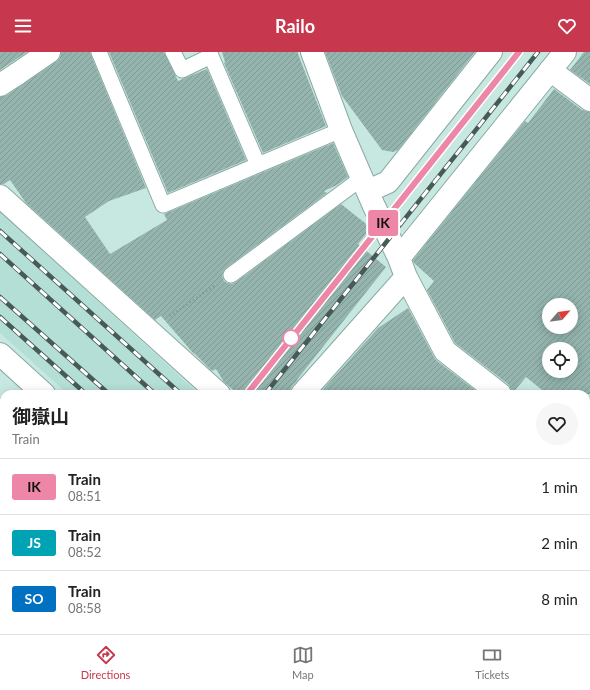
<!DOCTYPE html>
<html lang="en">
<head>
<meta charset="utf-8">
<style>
  body { margin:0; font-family:Lato,"Noto Sans JP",sans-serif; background:#f6f6f6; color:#222; height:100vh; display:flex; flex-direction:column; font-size:15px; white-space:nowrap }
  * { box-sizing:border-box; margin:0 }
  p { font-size:13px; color:#767676 }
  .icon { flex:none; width:22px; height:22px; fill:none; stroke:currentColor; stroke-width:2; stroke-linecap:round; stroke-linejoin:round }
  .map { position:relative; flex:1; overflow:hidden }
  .drawer { position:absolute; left:0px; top:338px; width:590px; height:244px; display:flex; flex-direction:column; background:#fff; border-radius:12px 12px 0 0; box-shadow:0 2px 10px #0003 }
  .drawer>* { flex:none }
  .badge { padding:0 8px; border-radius:3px; font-size:14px; line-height:26px }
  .needle { width:26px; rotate:61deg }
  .tools { position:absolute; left:542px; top:246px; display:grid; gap:8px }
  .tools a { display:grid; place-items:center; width:36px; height:36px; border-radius:50%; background:#fff; box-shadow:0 2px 10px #0003; font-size:20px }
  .map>.badge { position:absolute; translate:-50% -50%; box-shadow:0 0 0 2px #fff }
  .round { display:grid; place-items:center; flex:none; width:42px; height:42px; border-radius:21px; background:#f6f6f6 }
  .head { display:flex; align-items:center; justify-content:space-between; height:68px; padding:0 12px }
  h1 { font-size:19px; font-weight:700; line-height:30px }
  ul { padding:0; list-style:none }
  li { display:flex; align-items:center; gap:12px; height:56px; padding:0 12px; border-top:1px solid #e0e0e0 }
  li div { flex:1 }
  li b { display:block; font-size:15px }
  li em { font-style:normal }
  li .badge { min-width:44px; font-weight:700; text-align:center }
  header { display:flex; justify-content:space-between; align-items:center; height:52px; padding:0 12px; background:#c7374d; color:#fff; font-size:18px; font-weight:700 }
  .tab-bar { display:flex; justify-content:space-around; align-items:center; height:56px; border-top:1px solid #e0e0e0; background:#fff; font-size:11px; color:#767676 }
  .tab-bar a { display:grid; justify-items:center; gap:2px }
  .tab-bar .selected { color:#c7374d }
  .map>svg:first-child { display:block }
  .built { fill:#b4dfd6 }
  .building { fill:url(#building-hatch); fill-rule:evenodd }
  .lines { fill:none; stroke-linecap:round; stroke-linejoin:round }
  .service-casing { stroke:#8aa9a2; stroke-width:17 }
  .minor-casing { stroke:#8aa9a2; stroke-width:24 }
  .tertiary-casing { stroke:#8aa9a2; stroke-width:24 }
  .path { stroke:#7b948f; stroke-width:2.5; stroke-dasharray:1 3; stroke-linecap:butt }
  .service { stroke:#fff; stroke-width:15 }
  .minor { stroke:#fff; stroke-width:22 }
  .tertiary { stroke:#fff; stroke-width:22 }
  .rail-casing { stroke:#475a56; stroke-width:4.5 }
  .rail { stroke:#fff; stroke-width:3; stroke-dasharray:9; stroke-linecap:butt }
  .line-casing { stroke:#fff; stroke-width:9 }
  .line { stroke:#ee86a7; stroke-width:6 }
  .stop-dot { fill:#fff; stroke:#ee86a7; stroke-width:2 }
</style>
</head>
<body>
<header><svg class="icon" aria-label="menu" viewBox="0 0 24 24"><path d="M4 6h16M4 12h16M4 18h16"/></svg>Railo<svg class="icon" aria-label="heart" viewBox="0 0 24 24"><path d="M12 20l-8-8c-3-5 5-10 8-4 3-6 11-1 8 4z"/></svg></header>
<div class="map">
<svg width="590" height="582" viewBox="0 0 590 582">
  <defs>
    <pattern id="building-hatch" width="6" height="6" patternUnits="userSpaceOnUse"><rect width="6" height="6" fill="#94b4ad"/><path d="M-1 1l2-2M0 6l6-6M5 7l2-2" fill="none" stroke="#7e9a94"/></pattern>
  </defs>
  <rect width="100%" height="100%" fill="#c7e8e1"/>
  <path class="built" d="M 0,159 L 199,342 L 68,342 L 0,281 Z
    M 333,578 L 460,578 L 464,582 L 338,582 Z"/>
  <path class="building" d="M 0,0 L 27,0 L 0,18 Z
    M 61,0 L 90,0 L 91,3 L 146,136 L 109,149 L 85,165 L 110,202 L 167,168 L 164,162 L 333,91 L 348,125 L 337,133 L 324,139 L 327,141 L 226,216 L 223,220 L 222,224 L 224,229 L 227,231 L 232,232 L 236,230 L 341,152 L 370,175 L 371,176 L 358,192 L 386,215 L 296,329 L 299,327 L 292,334 L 290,339 L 290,342 L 238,342 L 224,330 L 216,317 L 212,319 L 194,301 L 193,302 L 193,301 L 161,264 L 155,268 L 26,151 L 10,128 L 4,132 L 0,132 L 0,45 L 7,43 L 56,10 L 60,6 Z
    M 109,0 L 164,0 L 178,29 L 207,17 L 246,108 L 168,141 Z
    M 222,0 L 298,0 L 298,2 L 326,74 L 263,101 L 224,11 L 225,10 Z
    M 325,0 L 475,0 L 398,98 L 393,100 L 382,98 L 342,44 Z
    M 584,0 L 590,0 L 590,32 L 570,18 Z
    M 554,37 L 582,58 L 590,60 L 590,342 L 547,342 L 526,325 L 512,342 L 511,337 L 508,332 L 455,291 L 427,238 L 434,229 L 414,211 L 413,208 L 525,69 L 528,71 ZM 549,253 L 571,253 L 571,275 L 549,275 ZM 549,297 L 571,297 L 571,319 L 549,319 Z
    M 408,256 L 434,305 L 437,309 L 480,342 L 319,342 L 378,276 Z"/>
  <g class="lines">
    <g class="service-casing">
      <path id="service" d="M 99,0 L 163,153 L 341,78
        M 173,0 L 182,18 L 211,4 L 258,113
        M 231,223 L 362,126
        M 151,578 L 156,582"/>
    </g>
    <g class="minor-casing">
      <path id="minor" d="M 312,0 L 341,78 L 373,152 L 399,206 L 406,225 L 445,299 L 500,342
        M 550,18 L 590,48
        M 17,22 L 49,0
        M 368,139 L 388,130 L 491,0
        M 0,144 L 219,342
        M 399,206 L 565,0
        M 0,302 L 44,342
        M 302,342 L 406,225
        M 0,404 L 4,402
        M 586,408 L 590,412
        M 306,578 L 311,582
        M 479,578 L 484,582
        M 101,582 L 104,578"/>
    </g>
    <g class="tertiary-casing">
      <path id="tertiary" d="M 0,33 L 17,22"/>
    </g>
    <path class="path" d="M 170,264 L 214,234"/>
    <use href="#service" class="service"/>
    <use href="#minor" class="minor"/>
    <use href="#tertiary" class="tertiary"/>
    <g class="rail-casing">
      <path id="rail" d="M 0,179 L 181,342
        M 0,202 L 155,342
        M 0,245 L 109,342
        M 0,265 L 86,342
        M 247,342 L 519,0
        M 265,342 L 538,0
        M 352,578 L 357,582
        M 375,578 L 379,582
        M 417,578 L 422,582
        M 444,578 L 449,582
        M 55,582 L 58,578
        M 73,582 L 76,578"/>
    </g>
    <use href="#rail" class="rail"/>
  </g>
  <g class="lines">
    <g class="line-casing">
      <path id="line" d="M 247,342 L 519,0"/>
    </g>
    <use href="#line" class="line"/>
  </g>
  <circle class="stop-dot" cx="291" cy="286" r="8"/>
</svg>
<div class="tools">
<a><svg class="needle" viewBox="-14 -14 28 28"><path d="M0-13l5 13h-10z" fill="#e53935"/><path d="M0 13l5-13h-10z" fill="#767676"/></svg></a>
<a><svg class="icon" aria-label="locate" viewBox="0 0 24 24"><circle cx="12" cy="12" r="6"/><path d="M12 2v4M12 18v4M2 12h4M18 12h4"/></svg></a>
</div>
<b class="badge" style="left:383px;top:171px;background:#ee86a7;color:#111">IK</b>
<section class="drawer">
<div class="head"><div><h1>御嶽山</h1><p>Train</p></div><a class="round"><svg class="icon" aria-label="heart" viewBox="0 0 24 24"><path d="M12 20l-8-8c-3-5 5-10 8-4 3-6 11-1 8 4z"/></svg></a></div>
<ul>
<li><span class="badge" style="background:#ee86a7;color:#111">IK</span><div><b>Train</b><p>08:51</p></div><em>1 min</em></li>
<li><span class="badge" style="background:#00a3b4;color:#fff">JS</span><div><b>Train</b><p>08:52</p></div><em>2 min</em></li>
<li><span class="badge" style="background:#0071c1;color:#fff">SO</span><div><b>Train</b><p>08:58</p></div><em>8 min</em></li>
</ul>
</section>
</div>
<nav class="tab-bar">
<a class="selected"><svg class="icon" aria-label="directions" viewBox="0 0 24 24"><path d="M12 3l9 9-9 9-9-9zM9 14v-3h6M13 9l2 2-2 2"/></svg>Directions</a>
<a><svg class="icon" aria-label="map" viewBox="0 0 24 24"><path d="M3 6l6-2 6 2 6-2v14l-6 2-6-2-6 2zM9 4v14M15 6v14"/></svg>Map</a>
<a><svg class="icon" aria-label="tickets" viewBox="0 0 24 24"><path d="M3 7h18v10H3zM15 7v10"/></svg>Tickets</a>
</nav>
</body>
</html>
